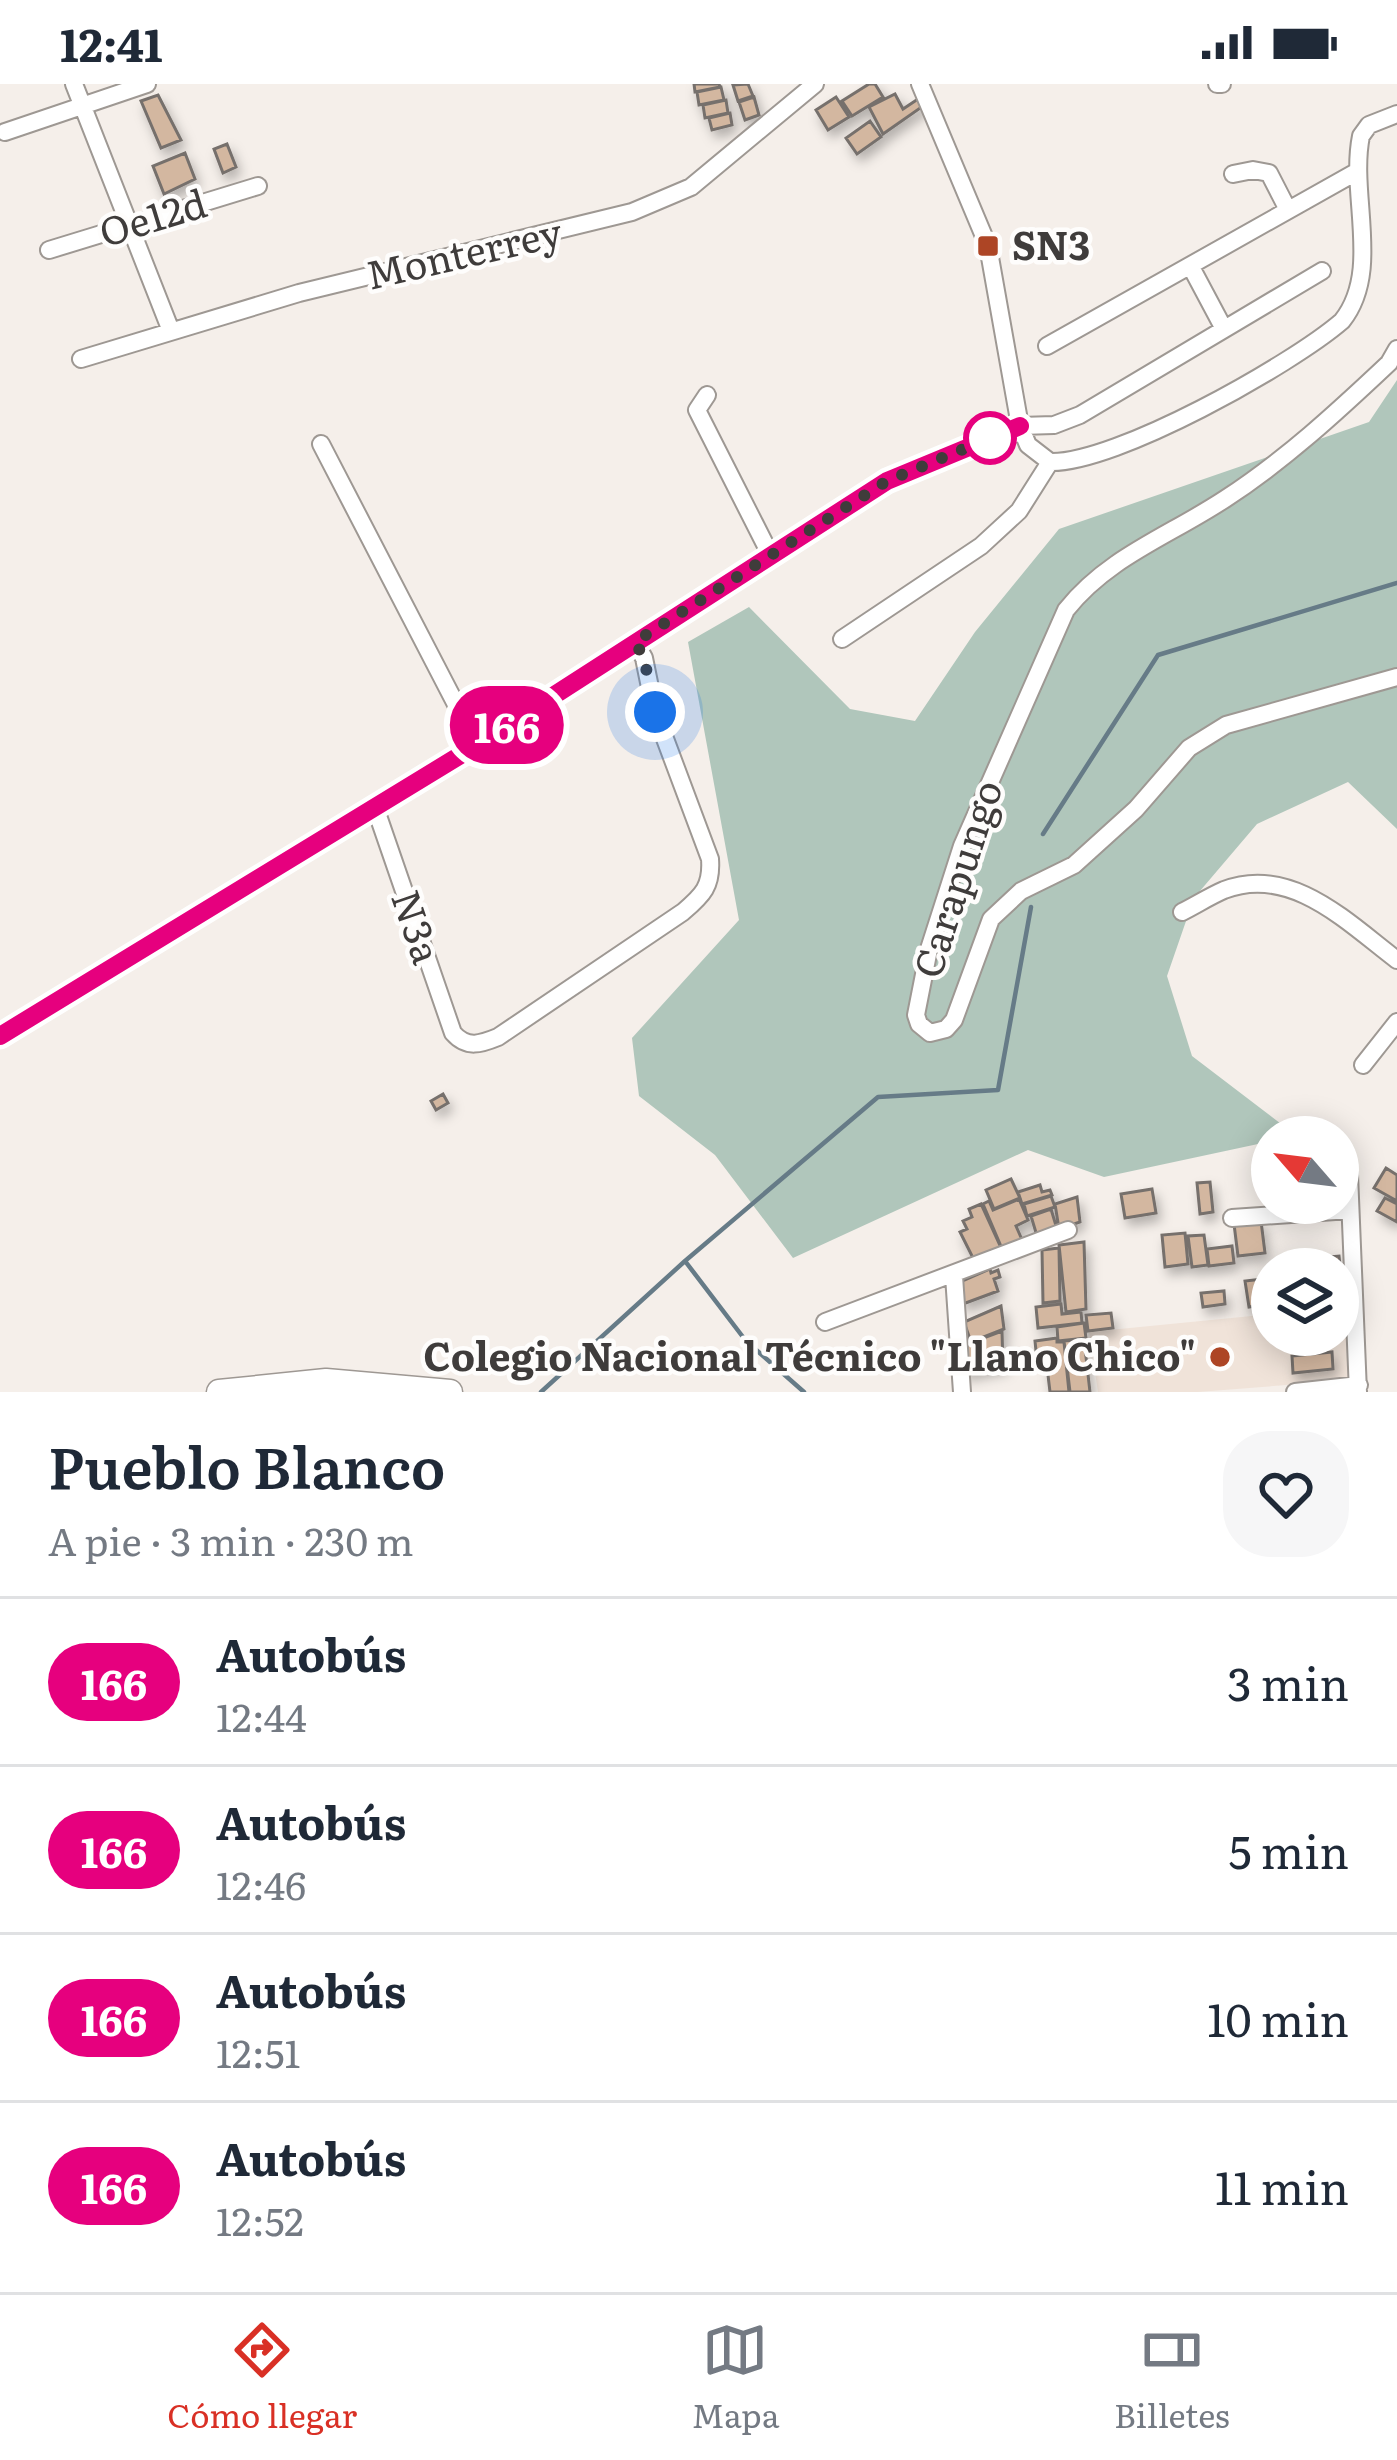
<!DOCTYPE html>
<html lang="es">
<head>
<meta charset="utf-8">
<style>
  body { margin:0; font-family:Literata,serif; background:#f6f6f7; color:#1f2937; height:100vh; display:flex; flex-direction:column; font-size:45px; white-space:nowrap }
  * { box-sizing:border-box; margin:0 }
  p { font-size:39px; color:#747a83 }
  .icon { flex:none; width:66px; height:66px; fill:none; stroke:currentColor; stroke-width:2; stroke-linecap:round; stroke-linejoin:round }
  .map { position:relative; height:1308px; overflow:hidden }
  .panel { display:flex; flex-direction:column; background:#fff; flex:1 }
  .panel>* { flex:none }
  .badge { padding:0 24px; border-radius:39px; font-size:42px; line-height:78px }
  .needle { width:78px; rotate:298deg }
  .tools { position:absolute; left:1251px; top:1032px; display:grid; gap:24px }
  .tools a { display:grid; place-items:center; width:108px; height:108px; border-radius:50%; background:#fff; box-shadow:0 6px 30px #0003; font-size:60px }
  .you { position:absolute; width:60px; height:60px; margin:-30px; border:9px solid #fff; border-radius:50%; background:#1a73e8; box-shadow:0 0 0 18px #1a73e833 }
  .map>.badge { position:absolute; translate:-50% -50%; box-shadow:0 0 0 6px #fff }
  .round { display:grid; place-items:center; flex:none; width:126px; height:126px; border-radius:48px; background:#f6f6f7 }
  .headline { display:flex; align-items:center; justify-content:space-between; height:204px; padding:0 48px }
  h1 { font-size:57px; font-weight:600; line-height:90px }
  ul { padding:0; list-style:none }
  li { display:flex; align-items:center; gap:36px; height:168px; padding:0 48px; border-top:3px solid #e0e1e3 }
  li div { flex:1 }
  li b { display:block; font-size:45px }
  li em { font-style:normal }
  li .badge { min-width:132px; font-weight:700; text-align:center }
  .status { display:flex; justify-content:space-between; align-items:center; height:84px; padding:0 60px; background:#fff; direction:ltr }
  .status svg { height:33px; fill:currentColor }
  .tab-bar { display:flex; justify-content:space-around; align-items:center; height:168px; border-top:3px solid #e0e1e3; background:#fff; font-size:33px; color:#747a83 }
  .tab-bar a { display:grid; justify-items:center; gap:6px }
  .tab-bar .current { color:#d93025 }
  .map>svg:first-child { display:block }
  .built { fill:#f0e3d9 }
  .green { fill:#b0c6bb }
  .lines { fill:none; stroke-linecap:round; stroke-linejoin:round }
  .stream { stroke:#667b87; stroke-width:4.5 }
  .building { fill:#d3b7a0; stroke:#76706c; stroke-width:3; filter:url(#shadow) }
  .minor-casing { stroke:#9e9893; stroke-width:20 }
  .highway-casing { stroke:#9e9893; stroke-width:27 }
  .minor { stroke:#fff; stroke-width:16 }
  .highway { stroke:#fff; stroke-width:24 }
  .line-casing { stroke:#fff; stroke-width:27 }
  .line { stroke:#e6007e; stroke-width:18 }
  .walk { stroke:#3f3c3b; stroke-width:12; stroke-dasharray:0 21.6 }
  .poi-dot { fill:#ad4525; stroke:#fefdfc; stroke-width:4.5 }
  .stop-dot { fill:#fff; stroke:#e6007e; stroke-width:6 }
  .labels { text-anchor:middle; stroke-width:9; stroke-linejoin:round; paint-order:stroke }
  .street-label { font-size:39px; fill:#3f3c3b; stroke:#fefdfc }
  .poi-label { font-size:39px; font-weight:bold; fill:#3f3c3b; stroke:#fefdfc; text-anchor:start }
</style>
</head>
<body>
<div class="status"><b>12:41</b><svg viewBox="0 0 49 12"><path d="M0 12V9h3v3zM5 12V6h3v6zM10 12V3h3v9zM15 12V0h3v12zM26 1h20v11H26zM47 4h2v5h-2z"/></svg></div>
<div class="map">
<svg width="1397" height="1308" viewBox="0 0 1397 1308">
  <defs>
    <filter id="shadow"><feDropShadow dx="4" dy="7" stdDeviation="6" flood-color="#0004"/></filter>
  </defs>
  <rect width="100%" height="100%" fill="#f5efea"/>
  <path class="built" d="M 1344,1222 L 1350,1296 L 1198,1308 L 1098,1308 L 1089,1248 L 1272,1230 L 1272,1251 L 1338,1251 L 1338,1223 Z"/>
  <path class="green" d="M 1397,296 L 1397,745 L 1348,698 L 1257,740 L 1194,814 L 1167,892 L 1192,972 L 1297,1052 L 1272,1053 L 1272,1057 L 1104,1093 L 1028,1066 L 793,1174 L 715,1071 L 639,1012 L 632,954 L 739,836 L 688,558 L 749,523 L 850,625 L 915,637 L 975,548 L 1059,445 L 1369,338 Z"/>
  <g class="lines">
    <path class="stream" d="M 1043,750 L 1158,571 L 1397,499
      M 685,1177 L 746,1257 L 804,1308
      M 541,1308 L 685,1177 L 878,1013 L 998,1006 L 1031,823"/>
  </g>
  <path class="building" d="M 694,0 L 719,0 L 720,3 L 695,8 Z
    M 748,0 L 753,12 L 738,17 L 733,1 Z
    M 869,0 L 875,0 L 883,13 L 852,32 L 842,17 Z
    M 721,3 L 724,16 L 699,21 L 697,8 Z
    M 895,10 L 903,25 L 921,13 L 926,20 L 883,50 L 869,23 Z
    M 158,11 L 181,56 L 161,64 L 141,17 Z
    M 754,13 L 759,31 L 745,36 L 739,18 Z
    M 836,13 L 849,33 L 828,46 L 816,26 Z
    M 726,16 L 728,29 L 705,34 L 703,21 Z
    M 730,29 L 732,41 L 712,46 L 709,34 Z
    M 870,37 L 881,53 L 857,70 L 846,54 Z
    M 227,60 L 236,83 L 223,89 L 214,65 Z
    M 185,69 L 195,95 L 164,110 L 153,82 Z
    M 443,1010 L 448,1019 L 436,1026 L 431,1017 Z
    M 1386,1084 L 1397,1091 L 1397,1117 L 1374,1104 Z
    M 1011,1095 L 1020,1114 L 994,1125 L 986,1106 Z
    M 1210,1098 L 1213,1128 L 1200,1130 L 1197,1099 Z
    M 1040,1101 L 1042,1108 L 1050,1106 L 1052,1111 L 1022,1120 L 1018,1108 Z
    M 1152,1105 L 1156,1129 L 1125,1134 L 1121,1110 Z
    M 1051,1112 L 1055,1123 L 1027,1132 L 1024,1120 Z
    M 1077,1113 L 1080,1138 L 1059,1145 L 1055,1120 Z
    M 1385,1114 L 1397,1120 L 1397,1138 L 1377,1127 Z
    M 1019,1115 L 1028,1136 L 1016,1142 L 1023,1158 L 1003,1167 L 983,1120 L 989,1117 L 993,1126 Z
    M 981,1120 L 1002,1166 L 974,1176 L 960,1148 L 967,1145 L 963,1137 L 972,1133 L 969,1125 Z
    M 1051,1125 L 1057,1145 L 1037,1152 L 1031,1132 Z
    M 1261,1137 L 1265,1169 L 1238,1172 L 1234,1140 Z
    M 1185,1149 L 1188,1180 L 1165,1183 L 1162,1151 Z
    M 1204,1151 L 1208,1181 L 1192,1183 L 1188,1152 Z
    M 1084,1158 L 1086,1225 L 1066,1228 L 1059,1161 Z
    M 1232,1162 L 1234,1179 L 1209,1182 L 1207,1165 Z
    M 1059,1164 L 1060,1217 L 1043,1219 L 1042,1166 Z
    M 1339,1172 L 1343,1212 L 1338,1212 L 1338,1185 L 1303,1185 L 1302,1175 Z
    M 990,1185 L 991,1189 L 998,1186 L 1000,1193 L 994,1195 L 998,1207 L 963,1220 L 958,1199 Z
    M 1272,1194 L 1272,1220 L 1249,1223 L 1245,1197 Z
    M 1224,1207 L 1225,1220 L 1203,1223 L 1201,1209 Z
    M 1061,1220 L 1062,1230 L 1081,1228 L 1082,1239 L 1038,1244 L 1036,1223 Z
    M 1001,1222 L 1004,1245 L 971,1258 L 964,1238 Z
    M 1111,1229 L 1113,1244 L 1088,1247 L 1086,1231 Z
    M 1084,1239 L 1086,1254 L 1058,1257 L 1057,1243 Z
    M 1002,1247 L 1003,1281 L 964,1289 L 962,1262 Z
    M 1057,1254 L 1057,1258 L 1064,1258 L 1069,1308 L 1050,1308 L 1045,1266 L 1036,1267 L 1035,1257 Z
    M 1084,1255 L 1090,1308 L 1070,1308 L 1064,1257 Z
    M 1332,1268 L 1333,1285 L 1293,1289 L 1292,1272 Z"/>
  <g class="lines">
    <g class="minor-casing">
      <path id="minor" d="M 74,0 L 171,247
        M 920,0 L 988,162 L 1020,342 L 1028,361 L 1050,378 C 1115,380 1291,281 1342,237 C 1382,187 1349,111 1361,52 L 1369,41 L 1397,30
        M 1217,0 L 1222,0
        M 5,48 L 147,0
        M 1233,90 L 1253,86 L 1269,89 L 1287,124
        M 49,166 L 258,102
        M 1191,183 L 1224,245
        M 1047,262 L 1358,87
        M 1397,265 L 1389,279 C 1337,328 1285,376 1225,415 C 1169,452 1108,473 1066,526 L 962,762 L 929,865 L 916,931 L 919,940 L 930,949 L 946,945 L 954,936 L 991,835 L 1021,807 L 1074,781 L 1136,725 L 1189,664 L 1226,641 L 1397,593
        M 81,275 L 299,209 L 632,128 L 691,103 L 815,0
        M 707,311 L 697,326 L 771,472
        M 321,360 L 477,661
        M 842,555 L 981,462 L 1019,427 L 1050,378
        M 375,723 L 453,949 C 467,965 481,960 498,953 L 683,828 C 703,811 712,802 710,775 L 655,628 L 644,574 L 635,558
        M 1182,828 C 1196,821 1210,812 1224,806 C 1291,780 1348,839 1397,876
        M 0,952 L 477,661 L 888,397 L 1020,342 L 1054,341 L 1080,331 L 1322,187
        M 1363,981 L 1397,938
        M 1349,1090 L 1358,1308
        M 1232,1134 L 1350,1126
        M 954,1192 L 962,1308
        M 825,1238 L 1068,1146
        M 1295,1308 L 1359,1301"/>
    </g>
    <g class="highway-casing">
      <path id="highway" d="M 219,1308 L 326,1297 L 450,1308"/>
    </g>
    <use href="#minor" class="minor"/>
    <use href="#highway" class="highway"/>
  </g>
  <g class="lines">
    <g class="line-casing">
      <path id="line" d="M 0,952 L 477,661 L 887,397 L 1020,342"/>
    </g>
    <use href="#line" class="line"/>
    <path class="walk" d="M 655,628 L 644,574 L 635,558 L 887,397 L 990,354"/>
  </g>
  <g class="poi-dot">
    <rect x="976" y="150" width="24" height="24" rx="6"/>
    <circle cx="1220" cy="1273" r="12"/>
  </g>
  <circle class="stop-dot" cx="990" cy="354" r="24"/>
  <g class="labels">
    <g class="street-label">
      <text transform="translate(153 134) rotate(-17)" y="14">Oe12d</text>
      <text transform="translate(464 170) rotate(-13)" y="14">Monterrey</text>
      <text transform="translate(958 795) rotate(-72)" y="14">Carapungo</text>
      <text transform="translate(416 843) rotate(71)" y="14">N3a</text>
    </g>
    <g class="poi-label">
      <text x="1012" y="176">SN3</text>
      <text x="1196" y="1287" text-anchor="end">Colegio Nacional Técnico "Llano Chico"</text>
    </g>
  </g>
</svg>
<div class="tools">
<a><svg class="needle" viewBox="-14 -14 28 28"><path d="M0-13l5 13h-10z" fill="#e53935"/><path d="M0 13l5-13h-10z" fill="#747a83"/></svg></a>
<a><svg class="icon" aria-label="layers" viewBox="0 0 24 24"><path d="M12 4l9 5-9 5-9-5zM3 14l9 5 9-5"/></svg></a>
</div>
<div class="you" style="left:655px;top:628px"></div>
<b class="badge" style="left:507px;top:641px;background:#e6007e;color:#fff">166</b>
</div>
<section class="panel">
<div class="headline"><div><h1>Pueblo Blanco</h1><p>A pie · 3 min · 230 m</p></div><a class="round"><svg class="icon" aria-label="heart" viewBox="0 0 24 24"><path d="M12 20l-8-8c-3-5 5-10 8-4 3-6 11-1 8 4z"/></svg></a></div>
<ul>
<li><span class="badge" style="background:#e6007e;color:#fff">166</span><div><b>Autobús</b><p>12:44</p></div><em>3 min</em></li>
<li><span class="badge" style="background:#e6007e;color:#fff">166</span><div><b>Autobús</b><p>12:46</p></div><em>5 min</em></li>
<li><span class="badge" style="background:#e6007e;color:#fff">166</span><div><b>Autobús</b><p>12:51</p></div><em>10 min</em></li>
<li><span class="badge" style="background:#e6007e;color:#fff">166</span><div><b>Autobús</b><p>12:52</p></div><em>11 min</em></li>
</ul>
</section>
<nav class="tab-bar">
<a class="current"><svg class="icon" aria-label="directions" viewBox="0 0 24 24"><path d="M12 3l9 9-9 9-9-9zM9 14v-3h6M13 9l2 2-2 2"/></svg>Cómo llegar</a>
<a><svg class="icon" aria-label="map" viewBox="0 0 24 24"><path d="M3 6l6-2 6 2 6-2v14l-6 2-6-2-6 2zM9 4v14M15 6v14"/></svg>Mapa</a>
<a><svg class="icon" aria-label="tickets" viewBox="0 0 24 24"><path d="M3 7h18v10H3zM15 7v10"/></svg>Billetes</a>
</nav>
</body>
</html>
